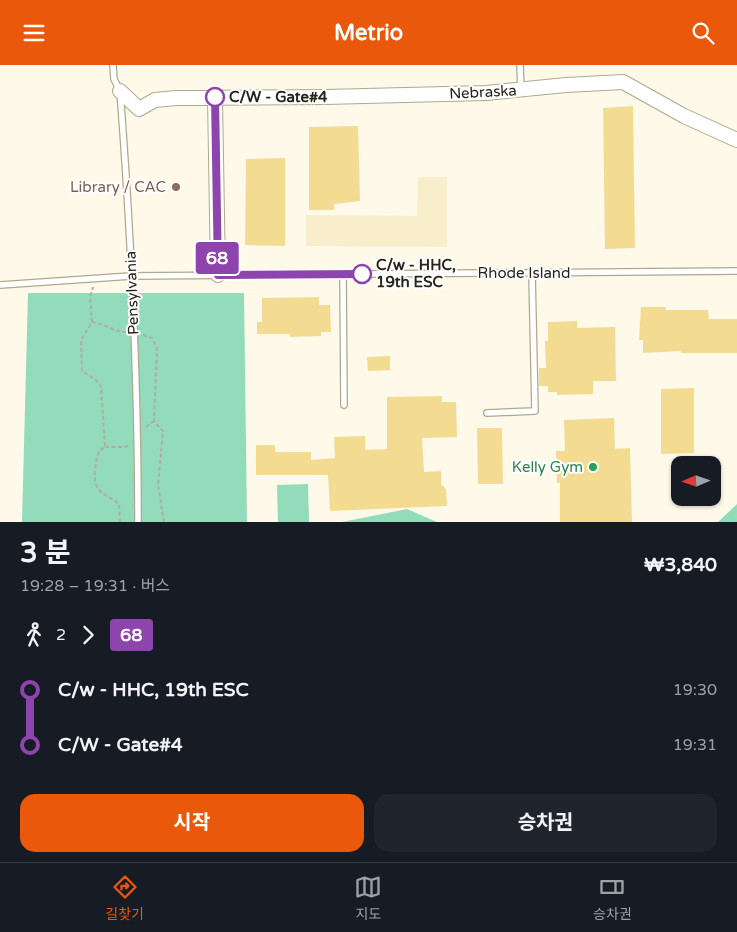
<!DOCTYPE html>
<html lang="ko">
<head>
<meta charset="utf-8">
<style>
  body { margin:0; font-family:"Varela Round","Noto Sans KR",sans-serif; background:#20242c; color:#f1f3f6; height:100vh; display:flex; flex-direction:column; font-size:19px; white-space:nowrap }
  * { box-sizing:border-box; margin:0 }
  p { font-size:16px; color:#9ea1a6 }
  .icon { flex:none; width:28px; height:28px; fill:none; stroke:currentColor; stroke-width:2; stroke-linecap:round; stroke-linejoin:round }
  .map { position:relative; height:457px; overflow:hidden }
  .side { display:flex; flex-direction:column; background:#171b24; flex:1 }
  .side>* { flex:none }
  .badge { padding:0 10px; border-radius:4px; font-size:18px; line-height:32px }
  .needle { width:32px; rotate:268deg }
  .controls { position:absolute; left:671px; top:391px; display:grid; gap:10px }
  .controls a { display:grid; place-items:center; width:50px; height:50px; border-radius:10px; background:#171b24; box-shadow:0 1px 4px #0004; font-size:25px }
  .map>.badge { position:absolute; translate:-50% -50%; box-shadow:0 0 0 2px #fff }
  .legs { display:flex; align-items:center; gap:8px; height:55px; padding:0 20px; font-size:16px }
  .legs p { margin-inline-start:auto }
  .head { display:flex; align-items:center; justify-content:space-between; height:85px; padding:0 20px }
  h1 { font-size:28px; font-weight:700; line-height:38px }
  .action { display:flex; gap:10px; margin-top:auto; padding:10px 20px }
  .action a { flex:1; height:58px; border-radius:15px; background:#ea580c; color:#fff; font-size:20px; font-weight:700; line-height:58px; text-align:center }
  .action a+a { background:#20242c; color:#f1f3f6 }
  ul { padding:0 20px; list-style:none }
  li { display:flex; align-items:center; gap:18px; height:55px; font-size:19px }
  li i { display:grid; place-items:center; width:8px; height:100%; margin:0 6px; background:currentColor }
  li i::after { content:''; width:12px; height:12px; margin:-6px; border:4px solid; border-radius:50%; background:#171b24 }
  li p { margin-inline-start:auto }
  li:first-child i { background:linear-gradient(#0000 50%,currentColor 0) }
  li:last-child i { background:linear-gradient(currentColor 50%,#0000 0) }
  header { display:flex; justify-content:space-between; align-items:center; height:65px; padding:0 20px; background:#ea580c; color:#fff; font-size:22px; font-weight:700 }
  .menu { display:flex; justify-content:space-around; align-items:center; height:70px; border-top:1px solid #363941; background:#171b24; font-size:14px; color:#9ea1a6 }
  .menu a { display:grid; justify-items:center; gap:2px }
  .menu .current { color:#ea580c }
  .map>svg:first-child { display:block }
  .built { fill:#f8eecc }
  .green { fill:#92dbbb }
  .building { fill:#f3dc92 }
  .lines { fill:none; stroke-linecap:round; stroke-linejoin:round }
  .service-casing { stroke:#afa88f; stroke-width:8 }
  .tertiary-casing { stroke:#afa88f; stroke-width:16 }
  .path { stroke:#b1ad9f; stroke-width:2; stroke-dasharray:4 2.5; stroke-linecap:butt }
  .service { stroke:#fff; stroke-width:5.5 }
  .tertiary { stroke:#fff; stroke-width:14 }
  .line-1-casing { stroke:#fff; stroke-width:11 }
  .line-1 { stroke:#8e44ad; stroke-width:8 }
  .stop-1-dot { fill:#fff; stroke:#8e44ad; stroke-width:2.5 }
  .education-dot { fill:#8d6e63; stroke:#fff; stroke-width:2 }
  .leisure-dot { fill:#2e9e5b; stroke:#fff; stroke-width:2 }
  .labels { text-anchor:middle; stroke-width:4; stroke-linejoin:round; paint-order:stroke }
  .street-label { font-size:15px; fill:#27241a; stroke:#fff }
  .stop-label { font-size:15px; font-weight:bold; fill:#27241a; stroke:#fff; text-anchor:start }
  .education-label { font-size:15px; fill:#785e54; stroke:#fff; text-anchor:end }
  .leisure-label { font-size:15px; fill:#27864d; stroke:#fff; text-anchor:end }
</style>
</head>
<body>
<header><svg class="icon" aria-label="menu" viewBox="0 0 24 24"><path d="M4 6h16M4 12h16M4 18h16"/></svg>Metrio<svg class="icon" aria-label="search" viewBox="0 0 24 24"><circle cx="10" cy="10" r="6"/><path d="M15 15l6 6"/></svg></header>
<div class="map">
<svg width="737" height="457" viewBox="0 0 737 457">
  <rect width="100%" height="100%" fill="#fef9e9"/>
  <path class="built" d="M 418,112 L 447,112 L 447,182 L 306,181 L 306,150 L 417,151 Z"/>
  <path class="green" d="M 28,228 L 244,228 L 247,457 L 22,457 Z
    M 308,419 L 309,457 L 278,457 L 277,420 Z
    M 737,439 L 737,457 L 718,457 Z
    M 407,444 L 437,457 L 342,457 Z"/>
  <path class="building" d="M 633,41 L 635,183 L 605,184 L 603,43 Z
    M 358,61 L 360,136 L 334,139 L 334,145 L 309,145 L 309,62 Z
    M 285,93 L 285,181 L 245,180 L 246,94 Z
    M 319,232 L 319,240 L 330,240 L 331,267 L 321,267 L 321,271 L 290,272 L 290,269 L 257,269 L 257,257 L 262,257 L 262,233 Z
    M 641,242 L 666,242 L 666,245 L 708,245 L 709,254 L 737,254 L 737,288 L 681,288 L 681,286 L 643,288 L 643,275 L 639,275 Z
    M 577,256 L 577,263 L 615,262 L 616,316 L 593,316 L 593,329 L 557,330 L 557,327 L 548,327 L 548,321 L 539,321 L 539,303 L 546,303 L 545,276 L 548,276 L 548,257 Z
    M 390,291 L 390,305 L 368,306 L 367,292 Z
    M 694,323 L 694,388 L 661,389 L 661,324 Z
    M 442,331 L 442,337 L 456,337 L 457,372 L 422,373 L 424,407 L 441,406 L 441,419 L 446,424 L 447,441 L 330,446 L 328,410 L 256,410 L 256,380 L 275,380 L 275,387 L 311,387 L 311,395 L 335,393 L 334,372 L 365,371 L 365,385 L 387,384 L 387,332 Z
    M 614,353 L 615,384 L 630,383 L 632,457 L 560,457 L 560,418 L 557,418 L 556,386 L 565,386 L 564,355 Z
    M 477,363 L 502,363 L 503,419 L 478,419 Z"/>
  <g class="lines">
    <g class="service-casing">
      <path id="service" d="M 113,0 L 114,14 L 120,26 C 131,170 138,313 138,457
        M 520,0 L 521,25
        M 343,209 L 344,340
        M 0,220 L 131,211 L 737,206
        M 487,348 L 535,346 L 532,208"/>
    </g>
    <g class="tertiary-casing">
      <path id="tertiary" d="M 120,26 L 139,44 L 155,35 L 176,33 L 325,32 L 486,28 L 566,20 L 623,17 L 684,51 L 737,75
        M 215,32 L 218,210"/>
    </g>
    <path class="path" d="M 92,257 L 90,232 L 93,222
      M 143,270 L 152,273 L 157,283 L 154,356 L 163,366 L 158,420 L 164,457
      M 146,362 L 154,356
      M 105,382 L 126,382 L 129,380
      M 120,457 L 119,439 C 113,434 104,430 99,425 C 91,416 96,396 99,386 L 105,382 L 101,321 L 97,316 L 82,306 L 81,275 L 92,257 C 105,259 112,266 126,267"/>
    <use href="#service" class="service"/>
    <use href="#tertiary" class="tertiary"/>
  </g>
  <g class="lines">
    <g class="line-1-casing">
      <path id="line-1" d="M 215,32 L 218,210 L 362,209"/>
    </g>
    <use href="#line-1" class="line-1"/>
  </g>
  <g class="stop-1-dot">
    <circle cx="215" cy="32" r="9"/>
    <circle cx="362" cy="209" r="9"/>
  </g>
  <circle class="education-dot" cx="176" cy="122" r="5"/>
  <circle class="leisure-dot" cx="593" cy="402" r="5"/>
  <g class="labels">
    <g class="street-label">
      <text transform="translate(483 27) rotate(-3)" y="5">Nebraska</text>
      <text x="524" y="213">Rhode Island</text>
      <text transform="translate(132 228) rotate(-92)" y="5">Pensylvania</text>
    </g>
    <g class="stop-label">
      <text x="229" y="37">C/W - Gate#4</text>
      <text x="376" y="205">C/w - HHC,<tspan x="376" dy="17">19th ESC</tspan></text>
    </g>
    <g class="education-label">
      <text x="166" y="127">Library / CAC</text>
    </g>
    <g class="leisure-label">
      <text x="583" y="407">Kelly Gym</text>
    </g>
  </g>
</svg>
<div class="controls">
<a><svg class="needle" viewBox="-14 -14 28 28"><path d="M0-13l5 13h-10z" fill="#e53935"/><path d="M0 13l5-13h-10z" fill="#9ea1a6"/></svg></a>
</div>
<b class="badge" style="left:217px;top:193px;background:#8e44ad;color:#fff">68</b>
</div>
<section class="side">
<div class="head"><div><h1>3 분</h1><p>19:28 – 19:31 · 버스</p></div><b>₩3,840</b></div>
<div class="legs"><svg class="icon" aria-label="walk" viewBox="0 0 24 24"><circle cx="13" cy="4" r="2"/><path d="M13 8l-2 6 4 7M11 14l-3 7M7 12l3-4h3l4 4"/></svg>2<svg class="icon" aria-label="forward" viewBox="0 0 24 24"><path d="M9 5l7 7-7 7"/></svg><b class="badge" style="background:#8e44ad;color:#fff">68</b></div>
<ul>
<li><i style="color:#8e44ad"></i><b>C/w - HHC, 19th ESC</b><p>19:30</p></li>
<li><i style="color:#8e44ad"></i><b>C/W - Gate#4</b><p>19:31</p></li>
</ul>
<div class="action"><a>시작</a><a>승차권</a></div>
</section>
<nav class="menu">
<a class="current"><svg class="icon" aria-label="directions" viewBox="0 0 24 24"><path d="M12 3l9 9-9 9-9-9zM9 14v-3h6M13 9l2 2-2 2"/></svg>길찾기</a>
<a><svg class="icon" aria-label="map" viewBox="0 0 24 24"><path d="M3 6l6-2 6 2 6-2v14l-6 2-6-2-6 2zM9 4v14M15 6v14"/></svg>지도</a>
<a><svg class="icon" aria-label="tickets" viewBox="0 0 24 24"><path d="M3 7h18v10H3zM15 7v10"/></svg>승차권</a>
</nav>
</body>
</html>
